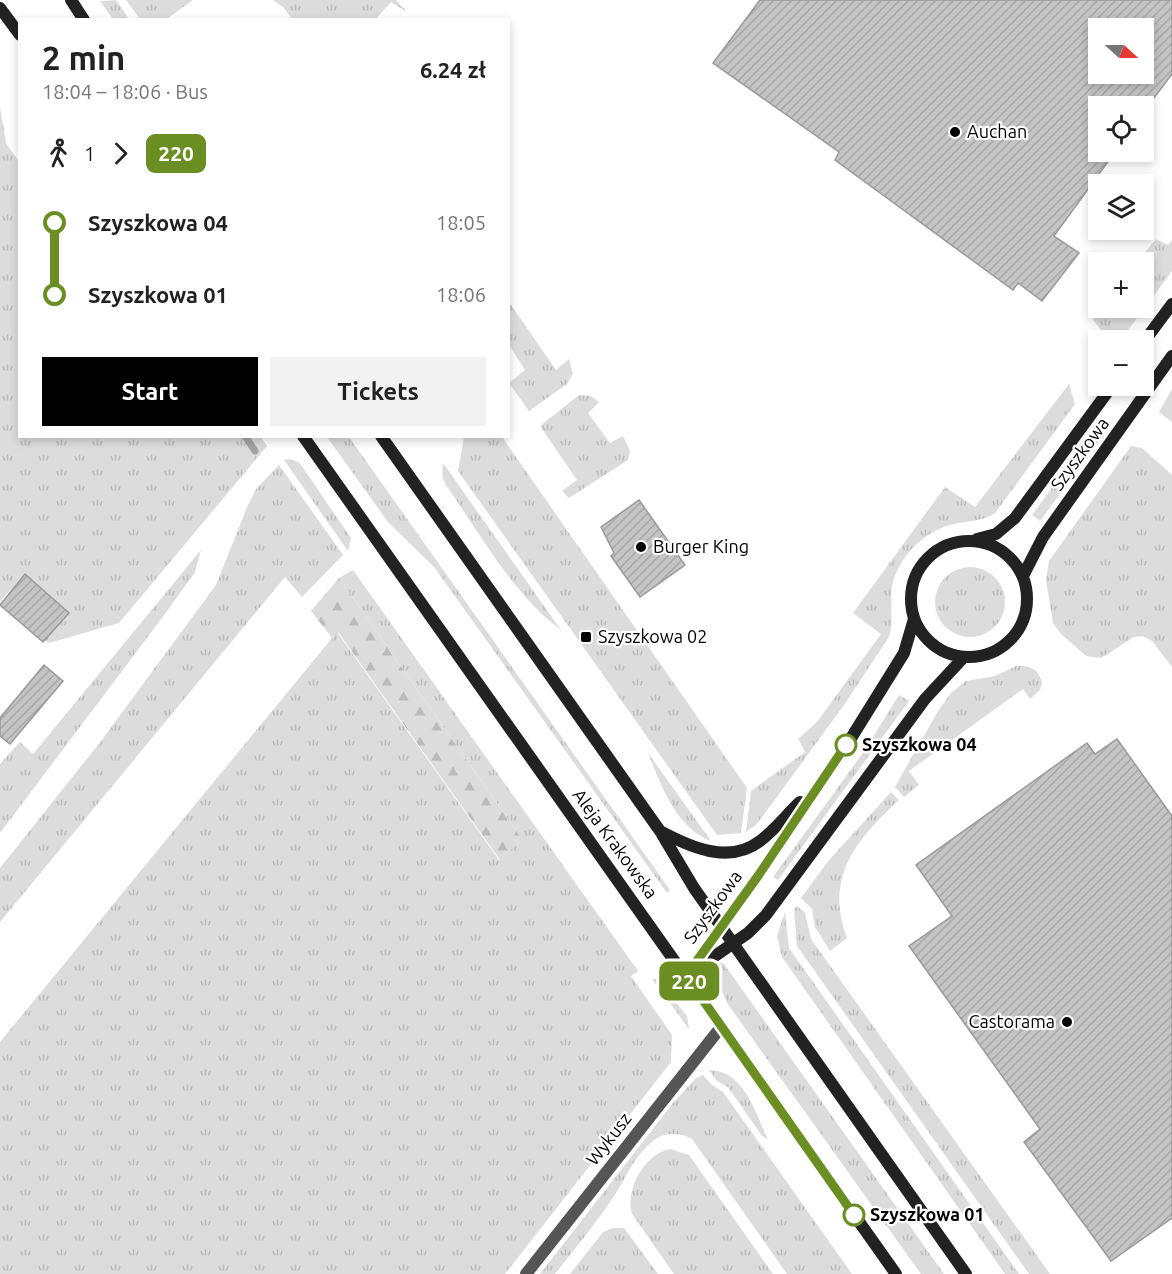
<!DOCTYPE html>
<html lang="en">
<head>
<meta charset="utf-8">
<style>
  body { margin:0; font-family:Ubuntu,sans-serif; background:#f2f2f2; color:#222; height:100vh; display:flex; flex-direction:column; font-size:22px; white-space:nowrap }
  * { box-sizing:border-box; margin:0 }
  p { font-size:20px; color:#767676 }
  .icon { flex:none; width:33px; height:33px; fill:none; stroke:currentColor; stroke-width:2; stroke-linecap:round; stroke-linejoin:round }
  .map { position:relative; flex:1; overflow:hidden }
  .sheet { position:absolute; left:18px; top:18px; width:492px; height:420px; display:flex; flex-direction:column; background:#fff; border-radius:0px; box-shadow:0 3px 9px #0003 }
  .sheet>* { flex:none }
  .badge { padding:0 12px; border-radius:9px; font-size:21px; line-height:39px }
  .needle { width:39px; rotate:111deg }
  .buttons { position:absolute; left:1088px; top:18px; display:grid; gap:12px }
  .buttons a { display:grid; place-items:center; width:66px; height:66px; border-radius:0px; background:#fff; box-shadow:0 3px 9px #0003; font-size:30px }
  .map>.badge { position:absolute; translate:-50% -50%; box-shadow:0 0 0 3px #fff }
  .legs { display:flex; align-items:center; gap:9px; height:66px; padding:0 24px; font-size:20px }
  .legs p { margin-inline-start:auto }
  .headline { display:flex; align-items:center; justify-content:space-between; height:102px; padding:0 24px }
  h1 { font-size:33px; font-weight:700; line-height:45px }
  .button { display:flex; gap:12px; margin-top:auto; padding:12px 24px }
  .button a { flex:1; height:69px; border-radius:0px; background:#000; color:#fff; font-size:24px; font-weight:700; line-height:69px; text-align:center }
  .button a+a { background:#f2f2f2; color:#222 }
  ul { padding:0 24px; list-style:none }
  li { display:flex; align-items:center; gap:21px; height:72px; font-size:22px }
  li i { display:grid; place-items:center; width:9px; height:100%; margin:0 8px; background:currentColor }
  li i::after { content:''; width:15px; height:15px; margin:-8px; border:4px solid; border-radius:50%; background:#fff }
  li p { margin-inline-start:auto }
  li:first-child i { background:linear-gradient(#0000 50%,currentColor 0) }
  li:last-child i { background:linear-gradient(currentColor 50%,#0000 0) }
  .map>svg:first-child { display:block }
  .grass { fill:url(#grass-tufts) }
  .forest { fill:url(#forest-firs) }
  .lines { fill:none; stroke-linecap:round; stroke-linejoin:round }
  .stream { stroke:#a3a3a3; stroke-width:7 }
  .building { fill:url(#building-hatch); stroke:#999; stroke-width:1.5; fill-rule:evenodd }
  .street { stroke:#555; stroke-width:12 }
  .secondary { stroke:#222; stroke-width:12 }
  .line-1-casing { stroke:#fff; stroke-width:14 }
  .line-1 { stroke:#6b8e23; stroke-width:9 }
  .poi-dot { fill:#000; stroke:#fff; stroke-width:2 }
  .stop-1-dot { fill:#fff; stroke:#6b8e23; stroke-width:3 }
  .labels { text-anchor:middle; stroke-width:4.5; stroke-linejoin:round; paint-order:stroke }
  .poi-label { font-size:18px; fill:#000; stroke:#fff; text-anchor:start }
  .street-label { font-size:18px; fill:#000; stroke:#fff }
  .stop-label { font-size:18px; font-weight:bold; fill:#000; stroke:#fff; text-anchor:start }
</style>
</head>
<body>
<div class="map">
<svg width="1172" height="1274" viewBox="0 0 1172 1274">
  <defs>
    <pattern id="grass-tufts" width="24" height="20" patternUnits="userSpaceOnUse" patternTransform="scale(1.5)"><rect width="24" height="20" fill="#dcdcdc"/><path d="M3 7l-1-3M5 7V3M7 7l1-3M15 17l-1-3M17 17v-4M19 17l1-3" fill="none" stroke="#bbb"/></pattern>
    <pattern id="forest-firs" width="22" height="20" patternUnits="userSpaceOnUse" patternTransform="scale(1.5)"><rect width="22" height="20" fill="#dcdcdc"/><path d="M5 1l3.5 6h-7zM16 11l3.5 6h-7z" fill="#bbb"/></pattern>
    <pattern id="building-hatch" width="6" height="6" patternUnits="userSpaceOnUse" patternTransform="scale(1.5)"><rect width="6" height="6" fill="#c4c4c4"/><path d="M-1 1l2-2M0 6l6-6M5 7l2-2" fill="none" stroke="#a7a7a7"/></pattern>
  </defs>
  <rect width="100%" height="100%" fill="#fff"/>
  <path class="grass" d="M 116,0 L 129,19 L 113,19 L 100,1 Z
    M 126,0 L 193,0 L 167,19 L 140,19 Z
    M 273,0 L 396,0 L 407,12 L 391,2 L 376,19 L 292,19 L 283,7 Z
    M 0,107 L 6,143 L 19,162 L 20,436 L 260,436 L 267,446 L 119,623 L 49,643 L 45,640 L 69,613 L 25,575 L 0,601 Z
    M 1156,239 L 1168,245 L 1172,240 L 1172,271 L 1123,337 L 1109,340 L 1093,320 L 1097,299 L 1098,308 L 1143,308 L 1143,262 L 1137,262 Z
    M 509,302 L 556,370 L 569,359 L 573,374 L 567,384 L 529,411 L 509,383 L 525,370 L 509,345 Z
    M 1069,384 L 1075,404 L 995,513 C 979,523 967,520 950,525 C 924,532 900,556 893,582 C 888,600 895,619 889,637 L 844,705 L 757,824 L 746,832 L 751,791 L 805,752 L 798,739 L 817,722 L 881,634 L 853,613 L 945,487 L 975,507 Z
    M 1172,389 L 1172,422 L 1159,412 Z
    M 579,395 L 591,396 L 599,402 L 588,413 L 610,443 L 623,436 L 630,451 L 628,460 L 569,498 L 562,491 L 577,480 L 540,426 Z
    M 1096,427 L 1105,433 L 1040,521 L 1032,515 Z
    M 327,437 L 349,437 L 670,890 L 667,893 L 434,567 L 388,522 Z
    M 464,437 L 502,437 L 747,788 L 741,833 L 717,835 L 458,471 Z
    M 1131,446 L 1142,448 L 1172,475 L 1172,667 L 1152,641 L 1142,636 L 1134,637 L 1101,658 L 1086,656 L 1061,634 L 1053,623 L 1046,580 L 1049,561 Z
    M 289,459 L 299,462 L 351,538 L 348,551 L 284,460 Z
    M 443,463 L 561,630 C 515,597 478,531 446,485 L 442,476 Z
    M 279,465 L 343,555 L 302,597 L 285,577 L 0,922 L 0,868 L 101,741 L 216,585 L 248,505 L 256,489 Z
    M 201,550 L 195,572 L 162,618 L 0,833 L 0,764 L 20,742 L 33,754 Z
    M935 602a35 35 0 1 1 70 0a35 35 0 1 1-70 0Z
    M 353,570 L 638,971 L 631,976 L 672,1035 L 671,1062 L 505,1274 L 0,1274 L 0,1042 L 337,632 L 499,860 L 522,839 L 339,578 Z
    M 1016,666 C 1029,665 1039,669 1042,683 L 1040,690 L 1030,699 L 1023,689 L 909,771 L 919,785 L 904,797 L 895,787 L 938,711 L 951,693 L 966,681 L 995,676 Z
    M 899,695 L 909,701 L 778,880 L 773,877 L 865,750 Z
    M 648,753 L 711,841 C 676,828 661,785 648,753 Z
    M 891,792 L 899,800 C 856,840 824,877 847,938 L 830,951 L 815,927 L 812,909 L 801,898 L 829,860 Z
    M 797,906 L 805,913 L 811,939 L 1050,1274 L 1029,1274 L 797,946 L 794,909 Z
    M 785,912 L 789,948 L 1019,1274 L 1005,1274 L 782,957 L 777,936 Z
    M 719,962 L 724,964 L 944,1274 L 921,1274 L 727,1003 L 719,985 Z
    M 652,979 L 657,979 L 687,1016 L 689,1029 Z
    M 709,1070 C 744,1070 756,1114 768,1140 L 762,1136 L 728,1087 L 717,1081 Z
    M 703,1075 L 712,1085 L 723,1092 L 852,1274 L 787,1274 L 692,1139 C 680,1132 664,1132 653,1141 C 636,1154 627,1175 616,1193 C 598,1221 576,1247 555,1274 L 540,1274 L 673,1103 L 696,1078 Z
    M 670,1149 L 689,1155 L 773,1274 L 674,1274 L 632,1214 C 625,1190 644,1154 670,1149 Z
    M 613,1228 L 624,1228 L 658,1274 L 570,1274 L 603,1232 Z"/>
  <path class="forest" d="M 339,578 L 522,839 L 500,860 L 338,632 L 332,638 L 311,611 Z"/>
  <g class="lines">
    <path class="stream" d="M 245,436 L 255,451"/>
  </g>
  <path class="building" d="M 760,0 L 1172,0 L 1172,74 L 1148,106 L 1098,106 L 1098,152 L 1115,152 L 1054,236 L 1079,253 L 1042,301 L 1018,283 L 1013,290 L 835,160 L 839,152 L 713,63 ZM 1098,28 L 1143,28 L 1143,74 L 1098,74 Z
    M 639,500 L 685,565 L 640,597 L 611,556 L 614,553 L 601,527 Z
    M 25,574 L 69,613 L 43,642 L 0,605 Z
    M 44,665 L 63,681 L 10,744 L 0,736 L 0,718 Z
    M 1117,739 L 1172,816 L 1172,1218 L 1111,1261 L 1024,1142 L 1040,1129 L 909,946 L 952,916 L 916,865 L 1087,743 L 1095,754 Z"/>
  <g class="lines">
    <path class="street" d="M 526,1274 L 721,1027"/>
    <path class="secondary" d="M 71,0 L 84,20
      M 0,8 L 20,35
      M 1143,343 L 1172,304
      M 303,436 L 896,1274
      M 381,436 L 660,831 L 694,888 L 966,1274
      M 977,539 L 996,534 L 1015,518 L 1112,386
      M911 599a58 58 0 1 1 116 0a58 58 0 1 1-116 0Z
      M 1023,576 L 1043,537 L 1172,356
      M 660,831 C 690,847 729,865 760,841 C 775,830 787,814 800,802
      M 692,967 L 768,862 L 848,743 L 904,653 L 914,619
      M 686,976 L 748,933 L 766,915 L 925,699 L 964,657"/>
  </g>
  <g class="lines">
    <g class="line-1-casing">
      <path id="line-1" d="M 846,745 L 758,876 L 686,976 L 854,1215"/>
    </g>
    <use href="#line-1" class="line-1"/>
  </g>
  <g class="poi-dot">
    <circle cx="955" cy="132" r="6"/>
    <circle cx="641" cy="547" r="6"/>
    <rect x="580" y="631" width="12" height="12" rx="3"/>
    <circle cx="1067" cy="1022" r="6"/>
  </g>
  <g class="stop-1-dot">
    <circle cx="846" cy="745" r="10"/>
    <circle cx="854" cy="1215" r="10"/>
  </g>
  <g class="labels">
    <g class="poi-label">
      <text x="967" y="138">Auchan</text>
      <text x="653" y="553">Burger King</text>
      <text x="598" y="643">Szyszkowa 02</text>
      <text x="1055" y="1028" text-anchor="end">Castorama</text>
    </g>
    <g class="street-label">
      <text transform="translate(1080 454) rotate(-54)" y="6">Szyszkowa</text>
      <text transform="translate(615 844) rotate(54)" y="6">Aleja Krakowska</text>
      <text transform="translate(713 907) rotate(-54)" y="6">Szyszkowa</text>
      <text transform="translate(609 1139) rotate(-52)" y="6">Wykusz</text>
    </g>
    <g class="stop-label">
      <text x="862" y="751">Szyszkowa 04</text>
      <text x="870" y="1221">Szyszkowa 01</text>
    </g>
  </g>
</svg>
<div class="buttons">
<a><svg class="needle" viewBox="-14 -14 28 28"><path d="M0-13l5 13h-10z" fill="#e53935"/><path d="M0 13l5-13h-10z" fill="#767676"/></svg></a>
<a><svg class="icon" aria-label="locate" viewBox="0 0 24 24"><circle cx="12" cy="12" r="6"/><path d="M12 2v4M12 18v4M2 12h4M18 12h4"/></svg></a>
<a><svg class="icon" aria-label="layers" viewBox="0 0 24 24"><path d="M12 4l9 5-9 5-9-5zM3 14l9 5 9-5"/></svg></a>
<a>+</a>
<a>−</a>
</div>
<b class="badge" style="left:689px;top:981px;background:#6b8e23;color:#fff">220</b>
<section class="sheet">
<div class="headline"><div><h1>2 min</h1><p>18:04 – 18:06 · Bus</p></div><b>6.24 zł</b></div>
<div class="legs"><svg class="icon" aria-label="walk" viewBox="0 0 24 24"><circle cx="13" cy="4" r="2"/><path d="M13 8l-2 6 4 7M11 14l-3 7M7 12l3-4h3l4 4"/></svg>1<svg class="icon" aria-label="forward" viewBox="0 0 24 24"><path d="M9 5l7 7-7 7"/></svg><b class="badge" style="background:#6b8e23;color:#fff">220</b></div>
<ul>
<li><i style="color:#6b8e23"></i><b>Szyszkowa 04</b><p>18:05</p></li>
<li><i style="color:#6b8e23"></i><b>Szyszkowa 01</b><p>18:06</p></li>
</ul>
<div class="button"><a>Start</a><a>Tickets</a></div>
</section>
</div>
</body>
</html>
